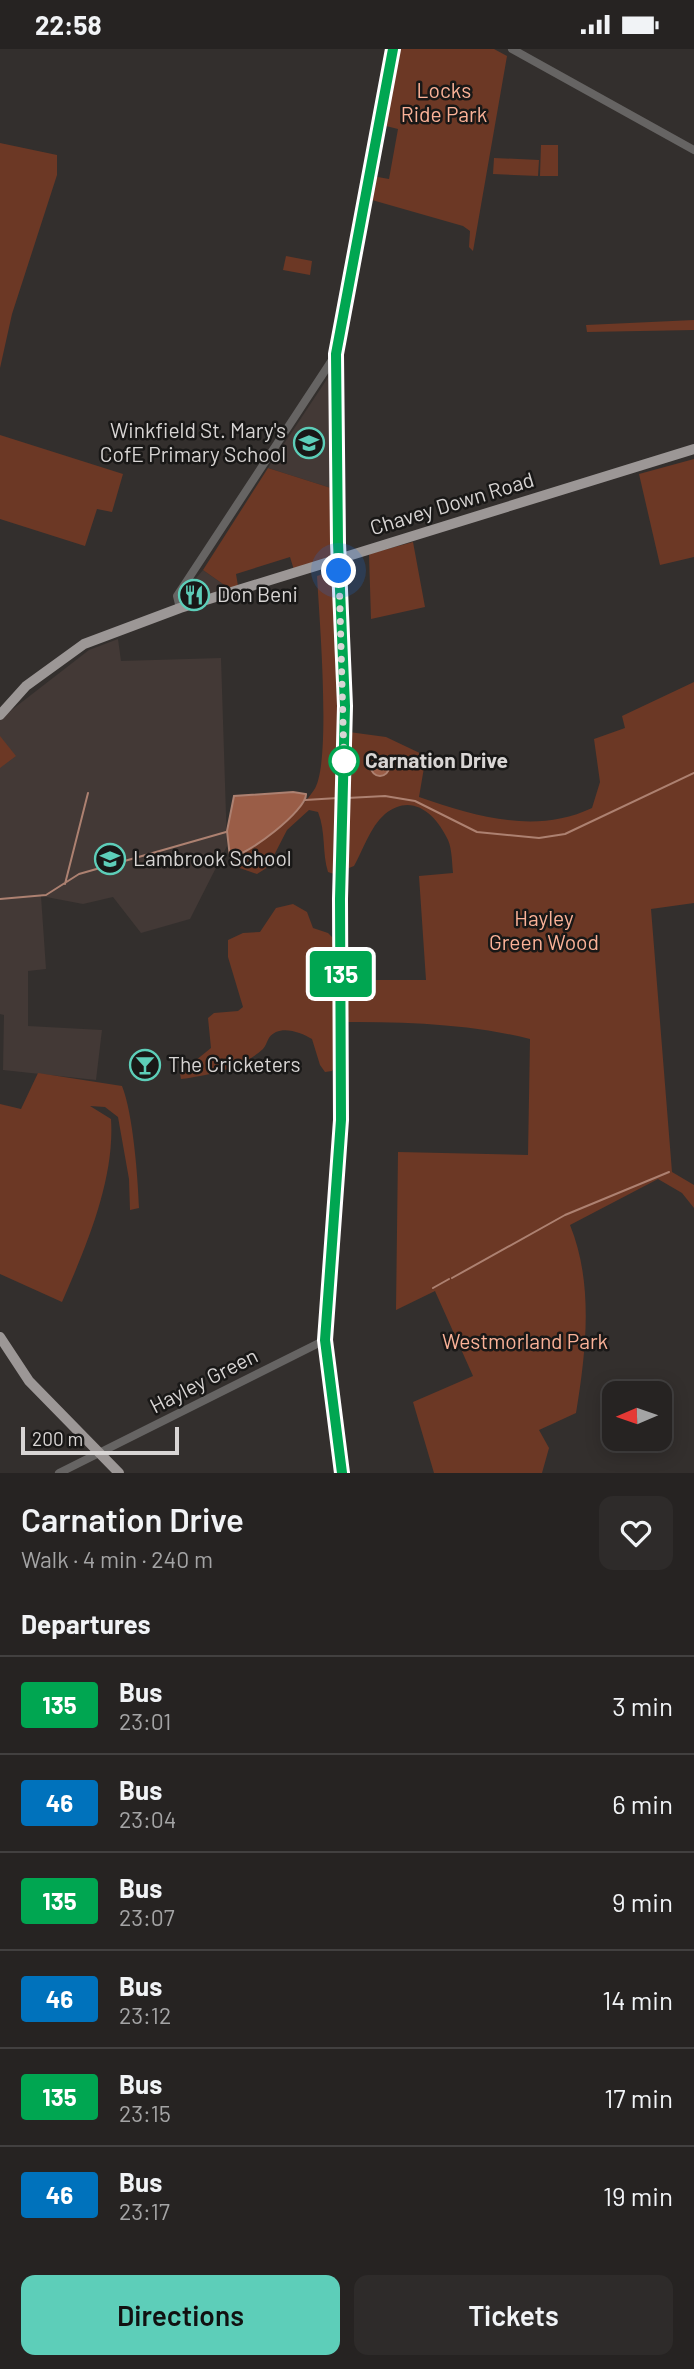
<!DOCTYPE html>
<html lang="en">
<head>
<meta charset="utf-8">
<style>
  body { margin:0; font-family:Barlow,sans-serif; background:#2e2b2a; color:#f1f3f6; height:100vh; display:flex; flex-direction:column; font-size:26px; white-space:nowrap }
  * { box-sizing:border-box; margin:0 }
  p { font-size:23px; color:#a4a4a5 }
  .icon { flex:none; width:38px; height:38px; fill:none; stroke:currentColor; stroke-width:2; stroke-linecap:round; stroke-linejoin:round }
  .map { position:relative; height:1424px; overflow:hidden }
  .panel { display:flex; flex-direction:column; background:#262322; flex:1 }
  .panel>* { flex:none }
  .badge { padding:0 14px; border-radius:5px; font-size:24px; line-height:46px }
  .needle { width:46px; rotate:268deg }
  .buttons { position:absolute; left:602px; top:1332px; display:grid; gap:14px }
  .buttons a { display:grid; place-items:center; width:70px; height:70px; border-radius:14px; background:#262322; box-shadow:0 4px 18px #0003,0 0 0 2px #424040; font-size:35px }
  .scale { position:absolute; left:21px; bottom:18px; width:158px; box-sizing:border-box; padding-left:7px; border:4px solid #d8d5d4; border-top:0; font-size:19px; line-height:24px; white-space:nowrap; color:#d8d5d4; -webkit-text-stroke:5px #191817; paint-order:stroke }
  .you { position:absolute; width:35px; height:35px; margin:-18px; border:5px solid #fff; border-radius:50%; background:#1a73e8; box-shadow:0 0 0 10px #1a73e833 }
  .map>.badge { position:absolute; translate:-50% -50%; box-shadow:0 0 0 4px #fff }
  h2 { padding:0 21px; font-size:26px; line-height:63px }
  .round { display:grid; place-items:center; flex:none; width:74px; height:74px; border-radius:14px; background:#2e2b2a }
  .head { display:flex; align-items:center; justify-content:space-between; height:119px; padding:0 21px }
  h1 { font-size:33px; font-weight:600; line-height:52px }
  .primary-button { display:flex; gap:14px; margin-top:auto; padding:14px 21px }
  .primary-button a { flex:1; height:80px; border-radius:14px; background:#5dceb9; color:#111; font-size:28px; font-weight:600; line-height:80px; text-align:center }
  .primary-button a+a { background:#2e2b2a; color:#f1f3f6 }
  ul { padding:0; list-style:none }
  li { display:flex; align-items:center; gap:21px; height:98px; padding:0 21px; border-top:2px solid #424040 }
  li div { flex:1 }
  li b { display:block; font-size:26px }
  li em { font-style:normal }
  li .badge { min-width:77px; font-weight:700; text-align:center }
  .status { display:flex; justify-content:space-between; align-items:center; height:49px; padding:0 35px; background:#262322; direction:ltr }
  .status svg { height:19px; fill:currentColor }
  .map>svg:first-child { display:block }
  .built { fill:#433936 }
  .green { fill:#6c3825 }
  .water { fill:#9a5d47; stroke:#ad8171; stroke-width:2 }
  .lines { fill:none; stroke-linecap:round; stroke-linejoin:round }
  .stream { stroke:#ad8171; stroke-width:2 }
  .minor { stroke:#666463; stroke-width:8 }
  .major { stroke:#9c9796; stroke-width:10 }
  .line-casing { stroke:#fff; stroke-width:16 }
  .line { stroke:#00a651; stroke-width:10 }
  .walk { stroke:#d8d5d4; stroke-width:7; stroke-dasharray:0 12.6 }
  .stop-dot { fill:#fff; stroke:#00a651; stroke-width:3.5 }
  .labels { text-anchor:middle; stroke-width:5; stroke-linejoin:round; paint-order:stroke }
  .park-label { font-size:21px; fill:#fbb298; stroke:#191817 }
  .poi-label { font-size:21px; fill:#d8d5d4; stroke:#191817; text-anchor:start }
  .street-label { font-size:21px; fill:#d8d5d4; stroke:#191817 }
  .stop-label { font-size:21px; font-weight:bold; fill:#d8d5d4; stroke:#191817; text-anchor:start }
</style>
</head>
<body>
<div class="status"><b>22:58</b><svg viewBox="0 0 49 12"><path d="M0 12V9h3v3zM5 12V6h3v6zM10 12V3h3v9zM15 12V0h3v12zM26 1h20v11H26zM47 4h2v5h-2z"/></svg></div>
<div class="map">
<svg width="694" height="1424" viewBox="0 0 694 1424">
  <rect width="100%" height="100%" fill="#332f2d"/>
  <path class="built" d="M 331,324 L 334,440 L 268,419 Z
    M 203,521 L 230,540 L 182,556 L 179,549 Z
    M 118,590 L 121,612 L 221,609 L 227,797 L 190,870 L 141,884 L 113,848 L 83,855 L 41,847 L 46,920 L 28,922 L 28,977 L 102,981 L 96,1031 L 3,1021 L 4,966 L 0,965 L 0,670 L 89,601 Z"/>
  <path class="green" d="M 399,0 L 494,0 L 507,7 L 473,202 L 469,198 L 470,182 L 463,177 L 372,151 L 368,146 L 372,127 L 389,130 L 398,80 L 382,76 Z
    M 0,94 L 57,106 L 57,126 L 12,265 L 0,319 Z
    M 541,96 L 558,96 L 558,127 L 540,127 Z
    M 494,109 L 539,111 L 538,127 L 493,125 Z
    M 286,207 L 312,212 L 310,226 L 283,221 Z
    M 694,271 L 694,281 L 587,283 L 586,276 Z
    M 0,386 L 123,425 L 112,463 L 97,460 L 85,497 L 0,470 Z
    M 694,410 L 694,508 L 660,516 L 639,425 Z
    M 268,419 L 334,440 L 335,507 L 294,521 L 290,508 L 236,525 L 238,537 L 230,540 L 203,521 Z
    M 413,493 L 425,558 L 371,570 L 369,505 Z
    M 333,522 L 339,713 L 349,683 L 386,688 L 426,707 L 419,748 C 475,767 535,786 592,759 L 600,733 L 594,690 L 625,679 L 622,667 L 694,633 L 694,854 L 651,860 L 672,1123 L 694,1136 L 694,1159 L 682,1144 L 658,1130 L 570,1176 C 594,1235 586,1303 576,1364 L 539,1381 L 549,1399 L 542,1424 L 434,1424 L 413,1353 L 473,1327 L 435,1242 L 396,1261 L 398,1103 L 528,1106 L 530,990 C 465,974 403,973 336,973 L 336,1015 L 332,1022 L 325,1023 L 320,1016 L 312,990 C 302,984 287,978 276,983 C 267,987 268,994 263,1000 C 241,1020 209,1026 181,1030 L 180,1024 L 211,999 L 208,969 L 214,964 L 238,962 L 243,958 L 228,908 L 228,891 L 243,884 L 260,883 L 276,859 L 293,855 L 307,863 L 313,879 L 328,884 L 336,892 L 340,931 L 426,931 L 419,827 L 453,824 C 452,814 452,800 448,791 C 436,765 412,743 385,765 C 370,778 363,801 354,817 L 334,825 L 328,823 C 322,804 326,783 318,763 L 309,761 L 287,781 L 268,818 L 257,825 L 234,817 L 232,810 C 261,789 293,772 314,741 C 332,716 319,565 317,527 Z
    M 0,687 L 16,707 L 0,719 Z
    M 38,1024 L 122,1037 C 133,1064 138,1129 139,1159 L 130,1161 L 129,1130 L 118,1068 L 105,1058 L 90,1057 L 111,1070 C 115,1131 86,1198 62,1253 L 0,1225 L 0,1055 L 21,1060 Z"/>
  <path class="water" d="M371 718a9 9 0 1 1 18 0a9 9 0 1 1-18 0Z
    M 293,743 L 306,745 C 307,761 246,808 230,808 L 227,782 L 234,747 Z"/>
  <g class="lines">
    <path class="stream" d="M 347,749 L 385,747 L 415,752 L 477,783 L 539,789 L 565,785 L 694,724
      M 305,751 L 338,749
      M 65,835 L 88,744
      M 0,850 L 46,846 L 79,825 L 226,783
      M 452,1229 L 565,1166 L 669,1123
      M 433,1239 L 449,1230"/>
    <path class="minor" d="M 512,0 L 694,101
      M 180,559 L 177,547 L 336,305
      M 59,1424 L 325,1291"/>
    <path class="major" d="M 0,666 L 26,637 L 84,595 L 180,559 L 694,400
      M 0,1288 L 29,1332 L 119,1424
      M 342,1424 L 325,1291 L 341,1071 L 340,850 L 345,657 L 338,500 L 336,305 L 393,0"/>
  </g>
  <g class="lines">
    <g class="line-casing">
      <path id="line" d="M 342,1424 L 325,1291 L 341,1071 L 340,850 L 345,657 L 338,494 L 336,305 L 393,0"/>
    </g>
    <use href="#line" class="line"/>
    <path class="walk" d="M 339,522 L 344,712"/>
  </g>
  <defs>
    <g id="school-ring" transform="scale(1.575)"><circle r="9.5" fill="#191817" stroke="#5dceb9" stroke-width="1.5"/><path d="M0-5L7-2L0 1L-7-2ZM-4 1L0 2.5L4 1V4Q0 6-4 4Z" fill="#5dceb9"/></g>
    <g id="restaurant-ring" transform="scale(1.575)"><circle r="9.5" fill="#191817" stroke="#5dceb9" stroke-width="1.5"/><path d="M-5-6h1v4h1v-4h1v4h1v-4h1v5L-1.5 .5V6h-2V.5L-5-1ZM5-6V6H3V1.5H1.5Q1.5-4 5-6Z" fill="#5dceb9"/></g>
    <g id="bar-ring" transform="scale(1.575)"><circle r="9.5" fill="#191817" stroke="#5dceb9" stroke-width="1.5"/><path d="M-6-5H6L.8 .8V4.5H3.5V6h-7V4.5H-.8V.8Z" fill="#5dceb9"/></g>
  </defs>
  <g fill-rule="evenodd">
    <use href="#school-ring" x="309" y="394"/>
    <use href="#restaurant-ring" x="194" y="546"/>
    <use href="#school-ring" x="110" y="810"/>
    <use href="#bar-ring" x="145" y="1016"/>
  </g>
  <circle class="stop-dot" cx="344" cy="712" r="14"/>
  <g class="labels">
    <g class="park-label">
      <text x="444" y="49">Locks<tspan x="444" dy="24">Ride Park</tspan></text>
      <text x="544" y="877">Hayley<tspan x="544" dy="24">Green Wood</tspan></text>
      <text x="525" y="1300">Westmorland Park</text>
    </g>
    <g class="poi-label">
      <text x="286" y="389" text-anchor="end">Winkfield St. Mary's<tspan x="286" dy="24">CofE Primary School</tspan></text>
      <text x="217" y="553">Don Beni</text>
      <text x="133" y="817">Lambrook School</text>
      <text x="168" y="1023">The Cricketers</text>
    </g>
    <g class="street-label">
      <text transform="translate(452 455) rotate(-17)" y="7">Chavey Down Road</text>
      <text transform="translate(204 1332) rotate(-27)" y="7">Hayley Green</text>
    </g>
    <g class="stop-label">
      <text x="365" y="719">Carnation Drive</text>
    </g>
  </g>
</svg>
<div class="buttons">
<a><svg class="needle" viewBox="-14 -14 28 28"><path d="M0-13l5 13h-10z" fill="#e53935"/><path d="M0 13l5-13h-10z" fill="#a4a4a5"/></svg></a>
</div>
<div class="scale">200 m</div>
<div class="you" style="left:339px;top:522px"></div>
<b class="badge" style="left:341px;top:925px;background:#00a651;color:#fff">135</b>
</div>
<section class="panel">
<div class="head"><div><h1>Carnation Drive</h1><p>Walk · 4 min · 240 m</p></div><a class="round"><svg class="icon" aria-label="heart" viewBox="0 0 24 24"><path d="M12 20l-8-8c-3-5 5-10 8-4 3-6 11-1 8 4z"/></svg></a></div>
<h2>Departures</h2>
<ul>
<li><span class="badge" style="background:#00a651;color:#fff">135</span><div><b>Bus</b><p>23:01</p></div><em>3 min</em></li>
<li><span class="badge" style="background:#0072bc;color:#fff">46</span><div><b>Bus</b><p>23:04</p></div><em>6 min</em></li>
<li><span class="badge" style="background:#00a651;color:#fff">135</span><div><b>Bus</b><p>23:07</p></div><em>9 min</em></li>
<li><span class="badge" style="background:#0072bc;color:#fff">46</span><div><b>Bus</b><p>23:12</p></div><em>14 min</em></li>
<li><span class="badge" style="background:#00a651;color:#fff">135</span><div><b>Bus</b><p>23:15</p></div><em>17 min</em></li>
<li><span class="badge" style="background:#0072bc;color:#fff">46</span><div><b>Bus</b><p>23:17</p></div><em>19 min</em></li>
</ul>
<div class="primary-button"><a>Directions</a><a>Tickets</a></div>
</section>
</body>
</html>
